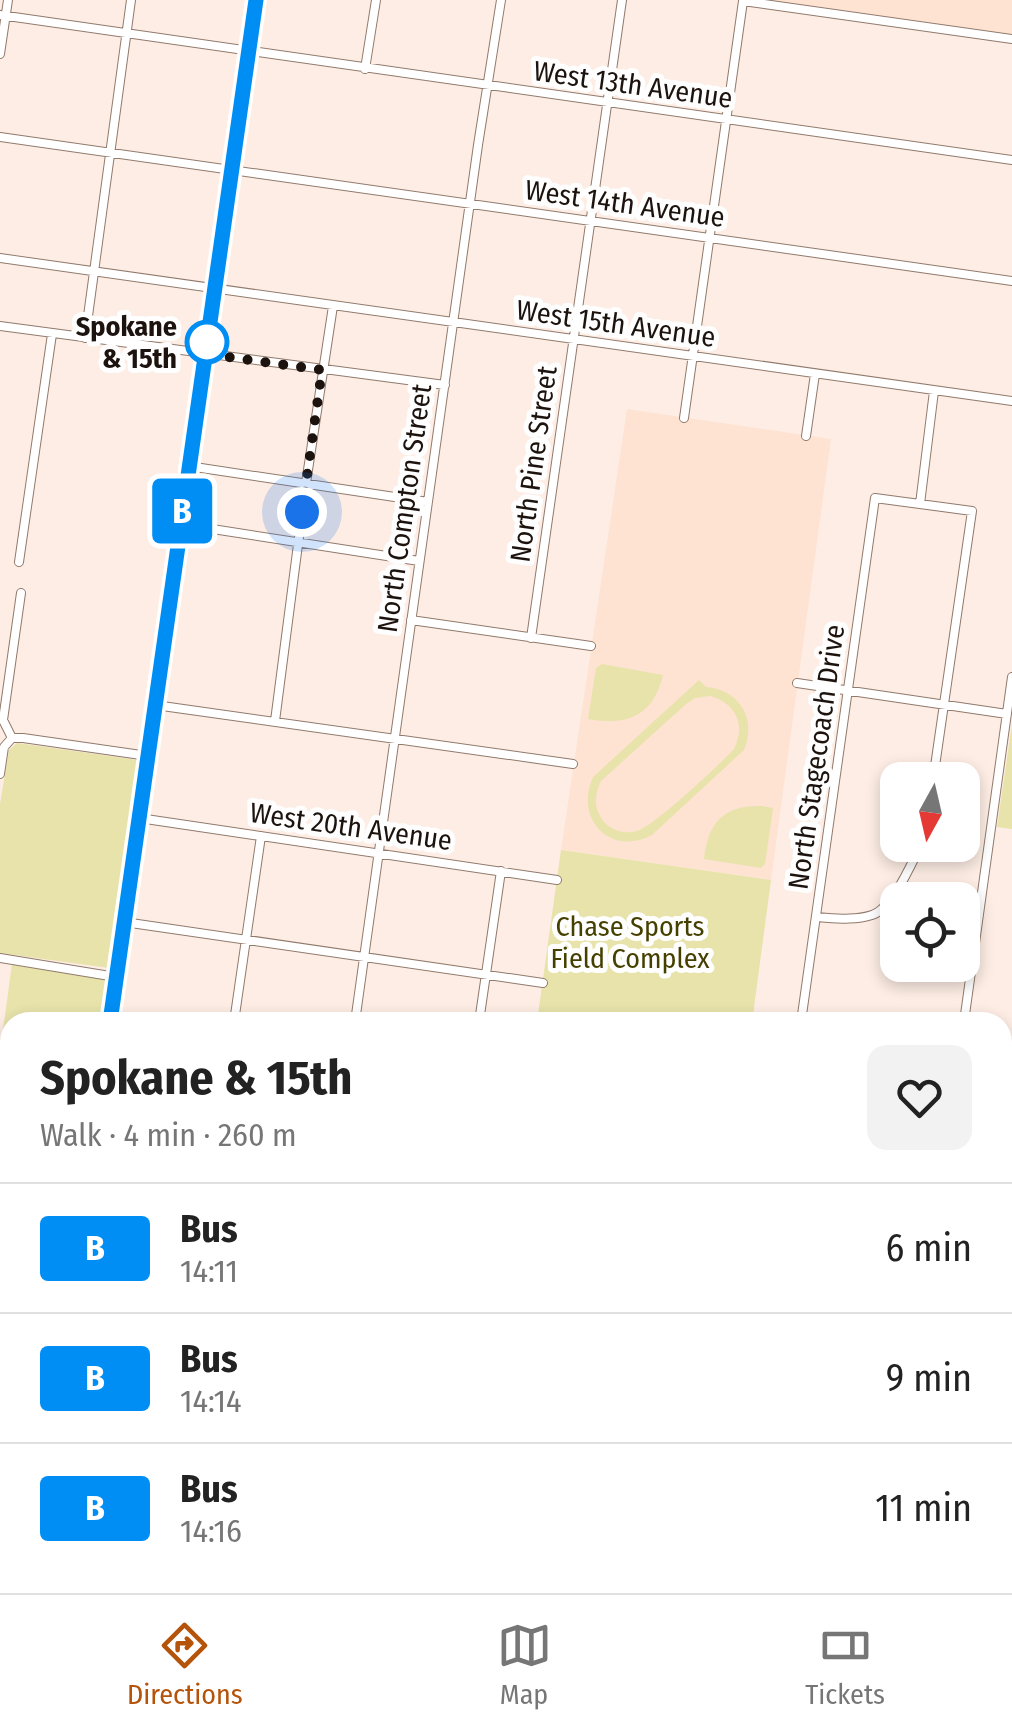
<!DOCTYPE html>
<html lang="en">
<head>
<meta charset="utf-8">
<style>
  body { margin:0; font-family:"Fira Sans Condensed",sans-serif; background:#f2f2f2; color:#222; height:100vh; display:flex; flex-direction:column; font-size:38px; white-space:nowrap }
  * { box-sizing:border-box; margin:0 }
  p { font-size:32px; color:#767676 }
  .icon { flex:none; width:55px; height:55px; fill:none; stroke:currentColor; stroke-width:2; stroke-linecap:round; stroke-linejoin:round }
  .map { position:relative; flex:1; overflow:hidden }
  .drawer { position:absolute; left:0px; top:1012px; width:1012px; height:582px; display:flex; flex-direction:column; background:#fff; border-radius:30px 30px 0 0; box-shadow:0 5px 15px #0003 }
  .drawer>* { flex:none }
  .badge { padding:0 20px; border-radius:8px; font-size:35px; line-height:65px }
  .needle { width:65px; rotate:188deg }
  .fabs { position:absolute; left:880px; top:762px; display:grid; gap:20px }
  .fabs a { display:grid; place-items:center; width:100px; height:100px; border-radius:20px; background:#fff; box-shadow:0 5px 15px #0003; font-size:50px }
  .you { position:absolute; width:50px; height:50px; margin:-25px; border:8px solid #fff; border-radius:50%; background:#1a73e8; box-shadow:0 0 0 15px #1a73e833 }
  .map>.badge { position:absolute; translate:-50% -50%; box-shadow:0 0 0 5px #fff }
  .round { display:grid; place-items:center; flex:none; width:105px; height:105px; border-radius:20px; background:#f2f2f2 }
  .head { display:flex; align-items:center; justify-content:space-between; height:170px; padding:0 40px }
  h1 { font-size:48px; font-weight:700; line-height:75px }
  ul { padding:0; list-style:none }
  li { display:flex; align-items:center; gap:30px; height:130px; padding:0 40px; border-top:2px solid #e0e0e0 }
  li div { flex:1 }
  li b { display:block; font-size:38px }
  li em { font-style:normal }
  li .badge { min-width:110px; font-weight:700; text-align:center }
  .tabs { display:flex; justify-content:space-around; align-items:center; height:140px; border-top:2px solid #e0e0e0; background:#fff; font-size:28px; color:#767676 }
  .tabs a { display:grid; justify-items:center; gap:5px }
  .tabs .selected { color:#b45309 }
  .map>svg:first-child { display:block }
  .built { fill:#fee3d3 }
  .green { fill:#e7e3aa; fill-rule:evenodd }
  .lines { fill:none; stroke-linecap:round; stroke-linejoin:round }
  .minor-casing { stroke:#917a6c; stroke-width:10 }
  .major-casing { stroke:#d2d0cf; stroke-width:11 }
  .minor { stroke:#fff; stroke-width:8 }
  .major { stroke:#fedda7; stroke-width:9 }
  .line-casing { stroke:#fff; stroke-width:22 }
  .line { stroke:#008ef5; stroke-width:15 }
  .walk { stroke:#1c130e; stroke-width:10; stroke-dasharray:0 18 }
  .stop-dot { fill:#fff; stroke:#008ef5; stroke-width:5 }
  .labels { text-anchor:middle; stroke-width:10; stroke-linejoin:round; paint-order:stroke }
  .street-label { font-size:28px; fill:#1c130e; stroke:#fefefe }
  .stop-label { font-size:28px; font-weight:bold; fill:#1c130e; stroke:#fefefe; text-anchor:end }
  .park-label { font-size:28px; fill:#464000; stroke:#fefefe }
</style>
</head>
<body>
<div class="map">
<svg width="1012" height="1593" viewBox="0 0 1012 1593">
  <rect width="100%" height="100%" fill="#fdede4"/>
  <path class="built" d="M 769,0 L 1012,0 L 1012,35 L 903,19 Z
    M 627,409 L 831,439 L 771,880 L 561,850 Z"/>
  <path class="green" d="M 602,664 L 663,675 C 653,716 628,726 588,719 L 596,668 Z
    M 699,680 L 706,687 C 740,690 757,719 744,750 L 652,835 C 610,857 574,819 593,777 ZM 710,696 C 736,703 746,725 734,749 C 720,764 653,827 637,831 C 624,835 609,830 602,819 C 593,807 595,794 601,781 L 685,705 L 695,698 Z
    M 1012,724 L 1012,829 L 997,827 Z
    M 17,743 L 131,759 L 136,760 L 139,764 L 118,921 L 109,968 L 0,953 L 0,804 L 9,750 Z
    M 762,806 L 773,808 L 765,864 L 761,868 L 704,859 C 708,822 724,805 762,806 Z
    M 561,850 L 771,880 L 752,1022 L 537,1022 Z
    M 12,964 L 106,979 L 108,984 L 102,1022 L 10,1022 L 10,1169 L 0,1167 L 0,1052 Z
    M 0,1182 L 10,1183 L 10,1245 L 0,1246 Z
    M 0,1279 L 10,1279 L 10,1585 L 35,1585 L 34,1593 L 0,1593 Z
    M 701,1585 L 795,1585 L 790,1593 L 709,1593 L 700,1588 Z"/>
  <g class="lines">
    <g class="minor-casing">
      <path id="minor" d="M 743,1 L 1012,39
        M 0,15 L 1012,160
        M 0,54 L 8,0
        M 365,69 L 376,0
        M 0,137 L 1012,281
        M 0,258 L 1012,401
        M 0,326 L 445,385
        M 85,338 L 131,0
        M 684,418 L 743,1
        M 806,436 L 815,374
        M 188,466 L 428,502
        M 920,504 L 934,391
        M 180,524 L 419,561
        M 19,562 L 52,334
        M 411,620 L 591,646
        M 531,638 L 622,0
        M 797,683 L 1007,714
        M 155,705 L 573,764
        M 275,721 L 306,483 L 333,306
        M 12,738 L 3,720 L 21,593
        M 12,738 L 23,738 L 148,756
        M 0,774 L 4,747 L 12,738
        M 139,818 L 557,880
        M 816,917 C 834,918 854,921 872,915 C 893,908 911,864 921,845
        M 124,922 L 543,983
        M 0,958 L 116,977
        M 234,1022 L 261,836
        M 355,1022 L 478,145 L 501,0
        M 479,1022 L 501,871
        M 801,1022 L 875,498 L 972,511 L 933,780
        M 964,1022 L 1012,677
        M 1002,1163 L 1012,1165
        M 1002,1254 L 1012,1255
        M 1002,1316 L 1012,1317
        M 1002,1477 L 1012,1478
        M 1002,1583 L 1012,1584
        M 681,1585 L 696,1593
        M 34,1593 L 35,1585
        M 135,1593 L 136,1585
        M 363,1593 L 364,1585
        M 450,1593 L 451,1585
        M 546,1593 L 546,1585
        M 795,1593 L 799,1585
        M 886,1593 L 887,1585"/>
    </g>
    <g class="major-casing">
      <path id="major" d="M 110,1022 L 256,0
        M 0,1174 L 10,1175"/>
    </g>
    <use href="#minor" class="minor"/>
    <use href="#major" class="major"/>
  </g>
  <g class="lines">
    <g class="line-casing">
      <path id="line" d="M 110,1022 L 256,0"/>
    </g>
    <use href="#line" class="line"/>
    <path class="walk" d="M 207,342 L 206,354 L 322,370 L 302,512"/>
  </g>
  <circle class="stop-dot" cx="207" cy="342" r="20"/>
  <g class="labels">
    <g class="street-label">
      <text transform="translate(633 84) rotate(8)" y="10">West 13th Avenue</text>
      <text transform="translate(625 203) rotate(8)" y="10">West 14th Avenue</text>
      <text transform="translate(616 323) rotate(8)" y="10">West 15th Avenue</text>
      <text transform="translate(533 464) rotate(-82)" y="10">North Pine Street</text>
      <text transform="translate(404 508) rotate(-82)" y="10">North Compton Street</text>
      <text transform="translate(816 757) rotate(-82)" y="10">North Stagecoach Drive</text>
      <text transform="translate(351 826) rotate(8)" y="10">West 20th Avenue</text>
    </g>
    <g class="stop-label">
      <text x="177" y="336">Spokane<tspan x="177" dy="32">&amp; 15th</tspan></text>
    </g>
    <g class="park-label">
      <text x="630" y="936">Chase Sports<tspan x="630" dy="32">Field Complex</tspan></text>
    </g>
  </g>
</svg>
<div class="fabs">
<a><svg class="needle" viewBox="-14 -14 28 28"><path d="M0-13l5 13h-10z" fill="#e53935"/><path d="M0 13l5-13h-10z" fill="#767676"/></svg></a>
<a><svg class="icon" aria-label="locate" viewBox="0 0 24 24"><circle cx="12" cy="12" r="6"/><path d="M12 2v4M12 18v4M2 12h4M18 12h4"/></svg></a>
</div>
<div class="you" style="left:302px;top:512px"></div>
<b class="badge" style="left:182px;top:511px;background:#008ef5;color:#fff">B</b>
<section class="drawer">
<div class="head"><div><h1>Spokane &amp; 15th</h1><p>Walk · 4 min · 260 m</p></div><a class="round"><svg class="icon" aria-label="heart" viewBox="0 0 24 24"><path d="M12 20l-8-8c-3-5 5-10 8-4 3-6 11-1 8 4z"/></svg></a></div>
<ul>
<li><span class="badge" style="background:#008ef5;color:#fff">B</span><div><b>Bus</b><p>14:11</p></div><em>6 min</em></li>
<li><span class="badge" style="background:#008ef5;color:#fff">B</span><div><b>Bus</b><p>14:14</p></div><em>9 min</em></li>
<li><span class="badge" style="background:#008ef5;color:#fff">B</span><div><b>Bus</b><p>14:16</p></div><em>11 min</em></li>
</ul>
</section>
</div>
<nav class="tabs">
<a class="selected"><svg class="icon" aria-label="directions" viewBox="0 0 24 24"><path d="M12 3l9 9-9 9-9-9zM9 14v-3h6M13 9l2 2-2 2"/></svg>Directions</a>
<a><svg class="icon" aria-label="map" viewBox="0 0 24 24"><path d="M3 6l6-2 6 2 6-2v14l-6 2-6-2-6 2zM9 4v14M15 6v14"/></svg>Map</a>
<a><svg class="icon" aria-label="tickets" viewBox="0 0 24 24"><path d="M3 7h18v10H3zM15 7v10"/></svg>Tickets</a>
</nav>
</body>
</html>
